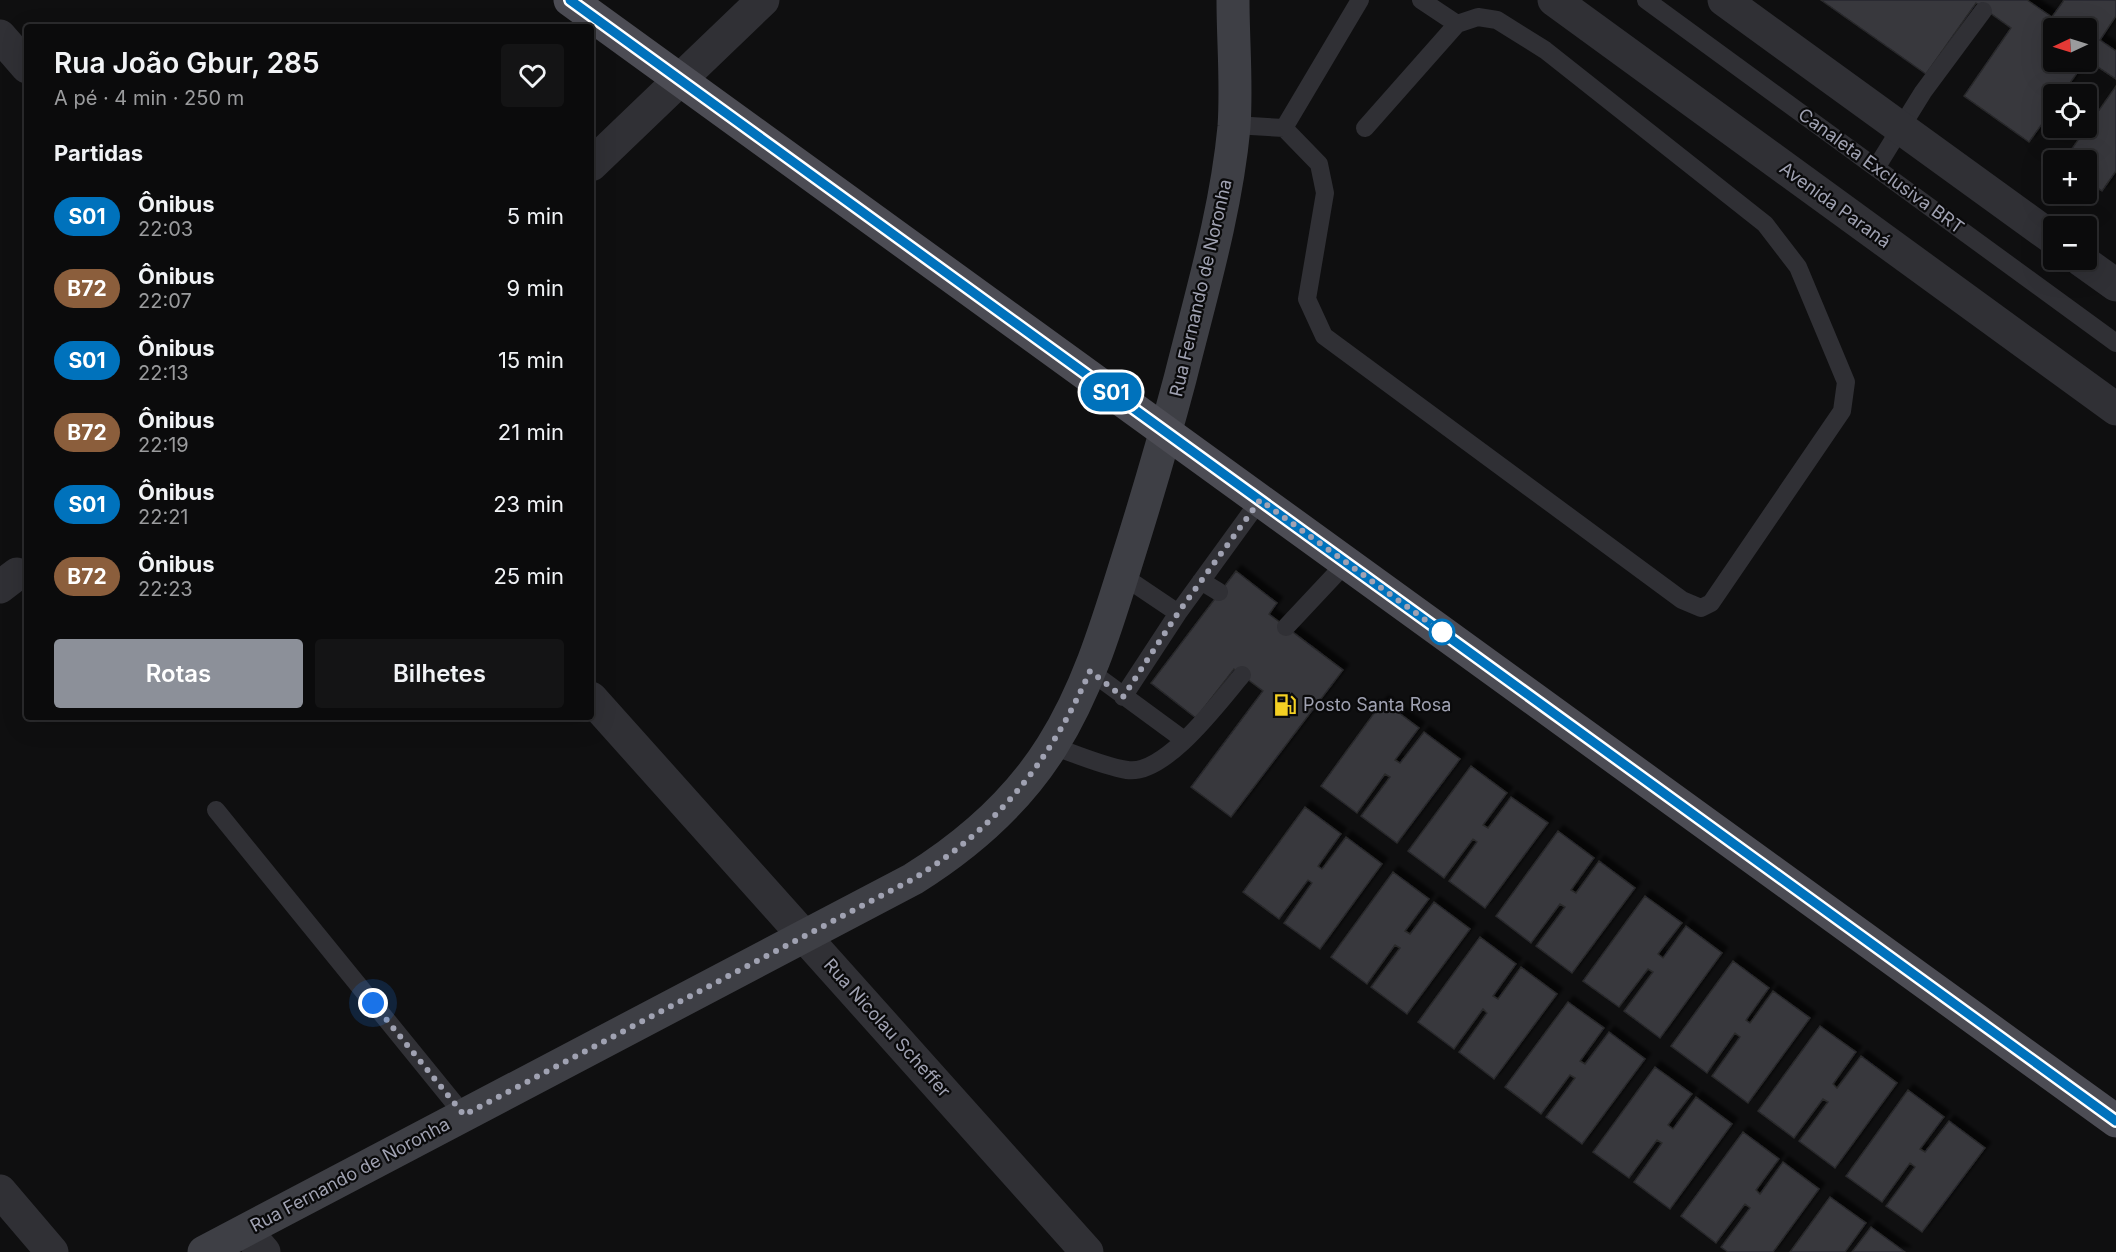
<!DOCTYPE html>
<html lang="pt">
<head>
<meta charset="utf-8">
<style>
  body { margin:0; font-family:Inter,sans-serif; background:#141415; color:#f1f3f6; height:100vh; display:flex; flex-direction:column; font-size:22px; white-space:nowrap }
  * { box-sizing:border-box; margin:0 }
  p { font-size:20px; color:#9a9b9d }
  .icon { flex:none; width:33px; height:33px; fill:none; stroke:currentColor; stroke-width:2; stroke-linecap:round; stroke-linejoin:round }
  .map { position:relative; flex:1; overflow:hidden }
  .side { position:absolute; left:24px; top:24px; width:570px; height:696px; display:flex; flex-direction:column; background:#0b0b0c; border-radius:6px; box-shadow:0 6px 24px #0002,0 0 0 2px #2b2b2d }
  .side>* { flex:none }
  .badge { padding:0 12px; border-radius:20px; font-size:21px; line-height:39px }
  .needle { width:39px; rotate:266deg }
  .fabs { position:absolute; left:2043px; top:18px; display:grid; gap:12px }
  .fabs a { display:grid; place-items:center; width:54px; height:54px; border-radius:6px; background:#0b0b0c; box-shadow:0 6px 24px #0002,0 0 0 2px #2b2b2d; font-size:30px }
  .you { position:absolute; width:30px; height:30px; margin:-15px; border:4px solid #fff; border-radius:50%; background:#1a73e8; box-shadow:0 0 0 9px #1a73e833 }
  .map>.badge { position:absolute; translate:-50% -50%; box-shadow:0 0 0 3px #fff }
  h2 { padding:0 30px; font-size:22px; line-height:54px }
  .round { display:grid; place-items:center; flex:none; width:63px; height:63px; border-radius:6px; background:#141415 }
  .head { display:flex; align-items:center; justify-content:space-between; height:102px; padding:0 30px }
  h1 { font-size:28px; font-weight:600; line-height:45px }
  .primary-button { display:flex; gap:12px; margin-top:auto; padding:12px 30px }
  .primary-button a { flex:1; height:69px; border-radius:6px; background:#8c9099; color:#fff; font-size:24px; font-weight:600; line-height:69px; text-align:center }
  .primary-button a+a { background:#141415; color:#f1f3f6 }
  ul { padding:0; list-style:none }
  li { display:flex; align-items:center; gap:18px; height:72px; padding:0 30px }
  li div { flex:1 }
  li b { display:block; font-size:22px }
  li em { font-style:normal }
  li .badge { min-width:66px; font-weight:700; text-align:center }
  .map>svg:first-child { display:block }
  .building { fill:#39393e; stroke:#29292c; stroke-width:1.5; filter:url(#shadow) }
  .lines { fill:none; stroke-linecap:round; stroke-linejoin:round }
  .service { stroke:#303035; stroke-width:18 }
  .minor { stroke:#303035; stroke-width:33 }
  .tertiary { stroke:#303035; stroke-width:33 }
  .secondary { stroke:#3e3f45; stroke-width:33 }
  .primary { stroke:#4c4c54; stroke-width:33 }
  .line-casing { stroke:#fff; stroke-width:14 }
  .line { stroke:#0072bc; stroke-width:9 }
  .walk { stroke:#a0a2b2; stroke-width:6; stroke-dasharray:0 10.8 }
  .stop-dot { fill:#fff; stroke:#0072bc; stroke-width:3 }
  .labels { text-anchor:middle; stroke-width:4.5; stroke-linejoin:round; paint-order:stroke }
  .street-label { font-size:18px; fill:#a0a2b2; stroke:#0a0a0b }
  .poi-label { font-size:18px; fill:#a0a2b2; stroke:#0a0a0b; text-anchor:start }
</style>
</head>
<body>
<div class="map">
<svg width="2116" height="1252" viewBox="0 0 2116 1252">
  <defs>
    <filter id="shadow"><feDropShadow dx="5.5" dy="-5.5" stdDeviation="1.5" flood-color="#0009"/></filter>
  </defs>
  <rect width="100%" height="100%" fill="#0f0f10"/>
  <path class="building" d="M 1821,0 L 2027,0 L 2052,17 L 2064,0 L 2116,0 L 2116,16 L 2100,40 L 2116,51 L 2116,79 L 2086,59 L 2086,28 L 2054,28 L 2054,62 L 2085,62 L 2062,94 L 2054,94 L 2054,107 L 2029,142 L 1964,96 L 2011,28 L 1976,3 L 1926,74 Z
    M 2116,86 L 2116,171 L 2102,191 L 2086,181 L 2086,160 L 2064,160 Z
    M 1236,571 L 1277,603 L 1269,614 L 1343,670 L 1231,817 L 1191,787 L 1263,691 L 1234,669 L 1196,718 L 1151,683 Z
    M 1383,701 L 1419,728 L 1395,760 L 1400,763 L 1424,732 L 1460,759 L 1397,843 L 1361,816 L 1390,777 L 1385,774 L 1357,813 L 1321,786 Z
    M 1471,766 L 1507,793 L 1483,825 L 1488,828 L 1511,797 L 1548,823 L 1485,908 L 1449,881 L 1477,842 L 1473,839 L 1444,878 L 1408,851 Z
    M 1305,807 L 1341,834 L 1318,866 L 1322,869 L 1346,837 L 1382,864 L 1320,949 L 1284,923 L 1312,883 L 1308,880 L 1279,919 L 1243,892 Z
    M 1558,831 L 1594,858 L 1571,890 L 1576,893 L 1599,861 L 1635,888 L 1572,973 L 1536,946 L 1565,907 L 1560,904 L 1531,943 L 1496,916 Z
    M 1393,872 L 1429,899 L 1405,931 L 1410,934 L 1434,902 L 1470,929 L 1407,1014 L 1371,987 L 1400,948 L 1395,945 L 1367,984 L 1331,957 Z
    M 1645,896 L 1682,923 L 1658,954 L 1663,958 L 1686,926 L 1722,953 L 1660,1038 L 1624,1011 L 1653,972 L 1648,969 L 1619,1007 L 1583,981 Z
    M 1480,937 L 1516,964 L 1493,996 L 1498,999 L 1521,967 L 1557,994 L 1494,1079 L 1459,1052 L 1487,1013 L 1483,1009 L 1454,1049 L 1418,1022 Z
    M 1733,961 L 1769,988 L 1746,1020 L 1750,1023 L 1773,991 L 1810,1018 L 1748,1103 L 1712,1076 L 1740,1037 L 1735,1033 L 1707,1073 L 1671,1046 Z
    M 1568,1002 L 1604,1028 L 1580,1061 L 1585,1064 L 1609,1032 L 1645,1059 L 1582,1144 L 1546,1117 L 1575,1078 L 1570,1075 L 1541,1114 L 1505,1087 Z
    M 1820,1026 L 1856,1052 L 1833,1084 L 1837,1088 L 1861,1056 L 1897,1083 L 1835,1168 L 1799,1141 L 1828,1102 L 1823,1099 L 1794,1138 L 1758,1111 Z
    M 1655,1067 L 1692,1094 L 1668,1125 L 1673,1129 L 1696,1097 L 1732,1124 L 1670,1209 L 1634,1182 L 1662,1143 L 1657,1140 L 1629,1178 L 1593,1152 Z
    M 1908,1090 L 1944,1117 L 1920,1149 L 1925,1152 L 1949,1121 L 1985,1148 L 1922,1232 L 1886,1206 L 1915,1167 L 1910,1163 L 1882,1202 L 1846,1176 Z
    M 1743,1132 L 1779,1159 L 1756,1190 L 1760,1194 L 1783,1162 L 1819,1189 L 1773,1252 L 1728,1252 L 1721,1247 L 1750,1208 L 1745,1204 L 1716,1243 L 1681,1216 Z
    M 1830,1197 L 1866,1223 L 1845,1252 L 1790,1252 Z
    M 1871,1227 L 1905,1252 L 1852,1252 Z"/>
  <g class="lines">
    <path class="service" d="M 1421,0 L 1457,24
      M 1646,0 L 2116,343
      M 1234,125 L 1284,128 L 1319,164 L 1325,193 L 1307,299 L 1324,336 L 1682,600 L 1701,608 L 1711,603 L 1842,411 L 1846,382 L 1798,267 L 1765,224 L 1545,50 L 1497,20 L 1478,17 L 1457,24 L 1365,128
      M 1284,128 L 1360,0
      M 1876,168 L 1923,92 L 1983,11
      M 1123,576 L 1178,613
      M 1201,581 L 1219,592
      M 1286,627 L 1346,563
      M 1090,671 L 1184,740
      M 1123,697 L 1178,613 L 1260,500
      M 1052,746 C 1076,754 1102,766 1127,770 C 1165,776 1220,701 1242,675
      M 216,810 L 464,1115"/>
    <path class="minor" d="M 0,36 L 27,67
      M 591,165 L 763,0
      M 0,587 L 17,574
      M 591,698 L 1087,1252
      M 0,1191 L 52,1252
      M 246,1231 L 264,1252"/>
    <path class="tertiary" d="M 1554,0 L 2116,409
      M 1724,0 L 2054,239
      M 2081,260 L 2116,285"/>
    <path class="secondary" d="M 204,1252 L 913,879 C 969,844 1017,802 1052,746 C 1086,692 1105,631 1124,570 C 1144,507 1163,443 1180,379 C 1201,295 1226,212 1234,127 C 1237,84 1233,42 1233,0"/>
    <path class="primary" d="M 570,0 L 2116,1121"/>
  </g>
  <g class="lines">
    <g class="line-casing">
      <path id="line" d="M 570,0 L 2116,1121"/>
    </g>
    <use href="#line" class="line"/>
    <path class="walk" d="M 373,1003 L 464,1115 L 913,879 C 998,827 1050,762 1090,671 L 1123,697 L 1178,613 L 1260,500 L 1442,632"/>
  </g>
  <defs>
    <g id="fuel-bare" transform="scale(1.8)"><path d="M-5.5-6h7V0h2V4h1.3V-2.5L3-4.5l.8-.8L6-3V5H2.5V1h-1V6h-7ZM-4.2-4.7v3.2H.2V-4.7Z" fill="#f4d023" stroke="#0a0a0b" stroke-width="2.5" paint-order="stroke"/></g>
  </defs>
  <g fill-rule="evenodd">
    <use href="#fuel-bare" x="1285" y="705"/>
  </g>
  <circle class="stop-dot" cx="1442" cy="632" r="12"/>
  <g class="labels">
    <g class="street-label">
      <text transform="translate(1881 171) rotate(36)" y="6">Canaleta Exclusiva BRT</text>
      <text transform="translate(1835 205) rotate(36)" y="6">Avenida Paraná</text>
      <text transform="translate(1201 288) rotate(-77)" y="6">Rua Fernando de Noronha</text>
      <text transform="translate(887 1028) rotate(48)" y="6">Rua Nicolau Scheffer</text>
      <text transform="translate(350 1175) rotate(-28)" y="6">Rua Fernando de Noronha</text>
    </g>
    <g class="poi-label">
      <text x="1303" y="711">Posto Santa Rosa</text>
    </g>
  </g>
</svg>
<div class="fabs">
<a><svg class="needle" viewBox="-14 -14 28 28"><path d="M0-13l5 13h-10z" fill="#e53935"/><path d="M0 13l5-13h-10z" fill="#9a9b9d"/></svg></a>
<a><svg class="icon" aria-label="locate" viewBox="0 0 24 24"><circle cx="12" cy="12" r="6"/><path d="M12 2v4M12 18v4M2 12h4M18 12h4"/></svg></a>
<a>+</a>
<a>−</a>
</div>
<div class="you" style="left:373px;top:1003px"></div>
<b class="badge" style="left:1111px;top:392px;background:#0072bc;color:#fff">S01</b>
<section class="side">
<div class="head"><div><h1>Rua João Gbur, 285</h1><p>A pé · 4 min · 250 m</p></div><a class="round"><svg class="icon" aria-label="heart" viewBox="0 0 24 24"><path d="M12 20l-8-8c-3-5 5-10 8-4 3-6 11-1 8 4z"/></svg></a></div>
<h2>Partidas</h2>
<ul>
<li><span class="badge" style="background:#0072bc;color:#fff">S01</span><div><b>Ônibus</b><p>22:03</p></div><em>5 min</em></li>
<li><span class="badge" style="background:#8b5e3c;color:#fff">B72</span><div><b>Ônibus</b><p>22:07</p></div><em>9 min</em></li>
<li><span class="badge" style="background:#0072bc;color:#fff">S01</span><div><b>Ônibus</b><p>22:13</p></div><em>15 min</em></li>
<li><span class="badge" style="background:#8b5e3c;color:#fff">B72</span><div><b>Ônibus</b><p>22:19</p></div><em>21 min</em></li>
<li><span class="badge" style="background:#0072bc;color:#fff">S01</span><div><b>Ônibus</b><p>22:21</p></div><em>23 min</em></li>
<li><span class="badge" style="background:#8b5e3c;color:#fff">B72</span><div><b>Ônibus</b><p>22:23</p></div><em>25 min</em></li>
</ul>
<div class="primary-button"><a>Rotas</a><a>Bilhetes</a></div>
</section>
</div>
</body>
</html>
